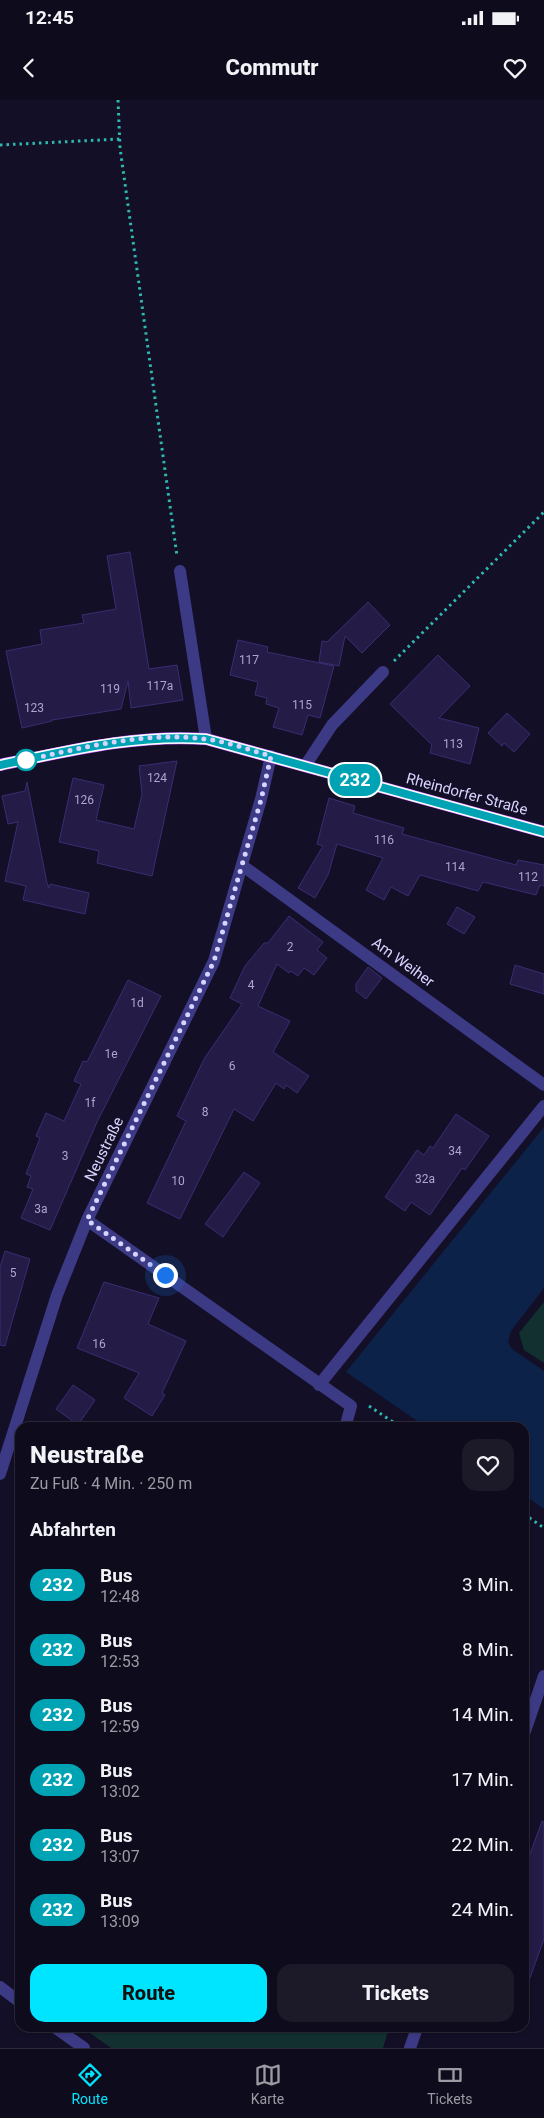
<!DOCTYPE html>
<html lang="de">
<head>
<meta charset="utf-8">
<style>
  body { margin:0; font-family:Roboto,sans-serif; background:#1c1929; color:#f1f3f6; height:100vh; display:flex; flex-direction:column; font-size:19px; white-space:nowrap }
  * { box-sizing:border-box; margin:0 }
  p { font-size:16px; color:#9b9ba3 }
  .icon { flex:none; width:28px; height:28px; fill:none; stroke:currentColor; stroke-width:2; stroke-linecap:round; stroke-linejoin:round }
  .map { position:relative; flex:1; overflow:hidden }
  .panel { position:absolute; left:15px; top:1322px; width:514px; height:610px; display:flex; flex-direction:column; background:#0e0b1c; border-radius:15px; box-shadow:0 1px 4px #0004,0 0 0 1px #2e2b3b }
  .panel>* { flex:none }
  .badge { padding:0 10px; border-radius:16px; font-size:18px; line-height:32px }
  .you { position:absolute; width:25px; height:25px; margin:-12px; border:4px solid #fff; border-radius:50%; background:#1a73e8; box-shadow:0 0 0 8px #1a73e833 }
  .map>.badge { position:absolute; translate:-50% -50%; box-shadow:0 0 0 2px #fff }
  h2 { padding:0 15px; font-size:19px; line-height:45px }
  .round { display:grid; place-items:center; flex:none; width:52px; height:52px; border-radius:15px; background:#1c1929 }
  .head { display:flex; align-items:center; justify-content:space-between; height:85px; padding:0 15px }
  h1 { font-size:24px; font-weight:800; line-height:38px }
  .button { display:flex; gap:10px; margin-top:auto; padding:10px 15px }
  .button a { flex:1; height:58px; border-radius:15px; background:#00e5ff; color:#111; font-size:20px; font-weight:800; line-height:58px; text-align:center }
  .button a+a { background:#1c1929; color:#f1f3f6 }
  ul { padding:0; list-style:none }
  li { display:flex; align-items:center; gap:15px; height:65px; padding:0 15px }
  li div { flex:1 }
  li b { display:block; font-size:19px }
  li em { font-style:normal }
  li .badge { min-width:55px; font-weight:700; text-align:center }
  .status { display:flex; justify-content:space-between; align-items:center; height:35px; padding:0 25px; background:#0e0b1c; direction:ltr }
  .status svg { height:14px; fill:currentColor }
  header { display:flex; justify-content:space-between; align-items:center; height:65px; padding:0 15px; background:#0e0b1c; font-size:22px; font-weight:800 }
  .tab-bar { display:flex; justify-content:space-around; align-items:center; height:70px; border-top:1px solid #2e2b3b; background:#0e0b1c; font-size:14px; color:#9b9ba3 }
  .tab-bar a { display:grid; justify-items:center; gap:2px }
  .tab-bar .active { color:#00e5ff }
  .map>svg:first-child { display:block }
  .green { fill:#12302f }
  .water { fill:#0c2248 }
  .building { fill:#241b47; stroke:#3b2d73 }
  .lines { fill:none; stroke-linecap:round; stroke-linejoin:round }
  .path { stroke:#2fb8b0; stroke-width:3; stroke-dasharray:2.5 4; stroke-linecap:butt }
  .minor { stroke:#3d3a85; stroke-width:12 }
  .major { stroke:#c25bff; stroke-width:12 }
  .line-casing { stroke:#fff; stroke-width:11 }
  .line { stroke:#00a3b4; stroke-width:8 }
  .walk { stroke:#d9d4ff; stroke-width:5; stroke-dasharray:0 9 }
  .stop-dot { fill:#fff; stroke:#00a3b4; stroke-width:2.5 }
  .labels { text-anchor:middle; stroke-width:4; stroke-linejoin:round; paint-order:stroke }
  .number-label { font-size:12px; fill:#aca6d1 }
  .street-label { font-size:15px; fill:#d9d4ff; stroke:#130f26 }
</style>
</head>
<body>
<div class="status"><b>12:45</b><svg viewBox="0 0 49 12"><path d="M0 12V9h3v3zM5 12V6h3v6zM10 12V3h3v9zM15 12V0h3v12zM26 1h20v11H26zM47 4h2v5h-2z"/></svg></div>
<header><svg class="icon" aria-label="back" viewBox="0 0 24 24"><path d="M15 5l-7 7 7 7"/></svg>Commutr<svg class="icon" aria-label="heart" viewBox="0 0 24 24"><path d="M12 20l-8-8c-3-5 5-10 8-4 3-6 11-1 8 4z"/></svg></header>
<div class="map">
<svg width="544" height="1948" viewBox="0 0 544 1948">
  <rect width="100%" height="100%" fill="#130f26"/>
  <path class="green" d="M 544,1202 L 544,1263 L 524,1250 L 519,1233 Z
    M 83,1928 L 389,1928 L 383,1948 L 111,1948 Z"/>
  <path class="water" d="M 544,1027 L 544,1188 L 511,1231 L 508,1242 L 512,1249 L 544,1271 L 544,1409 L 524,1395 L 524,1328 L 426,1327 L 346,1272 Z"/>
  <path class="building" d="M 130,452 L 149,569 L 177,565 L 183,600 L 131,608 L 128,581 L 121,609 L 52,620 L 52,621 L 22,628 L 6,551 L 42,544 L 40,530 L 84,523 L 82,515 L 116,509 L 107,456 Z
    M 368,502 L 390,525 L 362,553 L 345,536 L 339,566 L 319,562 L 322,541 L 327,542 Z
    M 238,540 L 268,547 L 267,552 L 334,566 L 320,618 L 308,615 L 302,635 L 273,627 L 279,608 L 266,604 L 267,598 L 255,595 L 258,582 L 230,575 Z
    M 438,555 L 470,586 L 439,618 L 479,628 L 470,664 L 430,653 L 432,645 L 390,604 Z
    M 507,613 L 530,634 L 514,652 L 504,643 L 502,646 L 488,633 Z
    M 177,661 L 152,776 L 97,763 L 99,751 L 59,742 L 73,678 L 104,685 L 96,720 L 134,729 L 142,694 L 139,666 Z
    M 27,682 L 47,783 L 49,788 L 50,784 L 89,793 L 85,814 L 23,800 L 26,786 L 5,781 L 18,722 L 8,724 L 2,696 L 25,691 Z
    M 329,698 L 355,706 L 353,713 L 404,728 L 402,734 L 516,765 L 518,760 L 544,765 L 544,786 L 540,785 L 536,795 L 483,782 L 478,791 L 420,775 L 408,796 L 391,787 L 384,800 L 366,790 L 383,758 L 337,744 L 328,775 L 315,798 L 298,788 L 323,746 L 317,744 Z
    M 457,807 L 475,817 L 464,834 L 447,824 Z
    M 289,816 L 323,842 L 317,850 L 327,858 L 314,875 L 304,868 L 298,876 L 291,871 L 289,873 L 277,864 L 258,906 L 290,921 L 273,952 L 309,976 L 297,993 L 286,985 L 284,989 L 276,983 L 253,1021 L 234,1009 L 180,1119 L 147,1103 L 186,1021 L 177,1016 L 204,959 L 242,904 L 230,898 L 245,866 L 264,843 L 268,843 Z
    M 515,865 L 544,874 L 544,894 L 510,884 Z
    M 368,867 L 382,878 L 366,899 L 356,891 L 356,884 Z
    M 128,880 L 161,896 L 97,1022 L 50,1130 L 21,1118 L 33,1089 L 27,1087 L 31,1076 L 26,1074 L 40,1038 L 36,1036 L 46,1013 L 64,1021 L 81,984 L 74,981 L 83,961 L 87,962 Z
    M 456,1014 L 489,1036 L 465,1070 L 462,1068 L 430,1115 L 411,1102 L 405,1111 L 385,1097 L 417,1050 L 424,1055 L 430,1046 L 433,1048 Z
    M 244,1072 L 260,1083 L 223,1137 L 205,1124 Z
    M 5,1151 L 30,1159 L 5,1246 L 0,1245 L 0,1167 Z
    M 104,1182 L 159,1198 L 148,1224 L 186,1241 L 162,1293 L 165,1295 L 152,1316 L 124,1298 L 139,1273 L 77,1248 Z
    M 73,1285 L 95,1300 L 78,1325 L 56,1309 Z
    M 542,1721 L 544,1722 L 544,1839 L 526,1889 L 524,1888 L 524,1771 Z"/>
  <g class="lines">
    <path class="path" d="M 118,0 L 120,48 L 177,456
      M 0,45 L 120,39
      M 394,561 L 544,412
      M 369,1306 L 402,1328
      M 524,1414 L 544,1428"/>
    <path class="minor" d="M 180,471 L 206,639
      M 305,666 L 332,625 L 383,572
      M 243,766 L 544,985
      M 87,1120 L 351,1306 L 345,1328
      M 319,1285 L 544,1006
      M 0,1374 L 57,1195 L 87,1120 L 214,861 L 261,699 L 271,656
      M 524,1634 L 544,1576
      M 0,1887 L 20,1902
      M 56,1928 L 84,1948
      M 410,1948 L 417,1928"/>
    <path class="major" d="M 0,665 C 68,651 136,634 206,639 L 544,732"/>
  </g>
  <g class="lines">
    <g class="line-casing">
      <path id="line" d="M 0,665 C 68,651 135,634 206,639 L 544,732"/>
    </g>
    <use href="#line" class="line"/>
    <path class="walk" d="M 26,660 C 83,648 145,631 204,639 C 227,641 249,650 271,656 L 261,700 L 214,861 L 87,1120 L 165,1175"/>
  </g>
  <circle class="stop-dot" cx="26" cy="660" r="10"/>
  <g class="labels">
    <g class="number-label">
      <text x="249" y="564">117</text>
      <text x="160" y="590">117a</text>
      <text x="110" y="593">119</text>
      <text x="302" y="609">115</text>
      <text x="34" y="612">123</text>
      <text x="453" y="648">113</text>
      <text x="157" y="682">124</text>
      <text x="84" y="704">126</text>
      <text x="384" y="744">116</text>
      <text x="455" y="771">114</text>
      <text x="528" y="781">112</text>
      <text x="290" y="851">2</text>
      <text x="251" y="889">4</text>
      <text x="137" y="907">1d</text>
      <text x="111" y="958">1e</text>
      <text x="232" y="970">6</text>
      <text x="90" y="1007">1f</text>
      <text x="205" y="1016">8</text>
      <text x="455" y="1055">34</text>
      <text x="65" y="1060">3</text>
      <text x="425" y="1083">32a</text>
      <text x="178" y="1085">10</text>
      <text x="41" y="1113">3a</text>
      <text x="13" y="1177">5</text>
      <text x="99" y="1248">16</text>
    </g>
    <g class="street-label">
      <text transform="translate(467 694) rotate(15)" y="5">Rheindorfer Straße</text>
      <text transform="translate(403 862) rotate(36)" y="5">Am Weiher</text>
      <text transform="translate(104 1049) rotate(-64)" y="5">Neustraße</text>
    </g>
  </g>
</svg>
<div class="you" style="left:165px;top:1175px"></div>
<b class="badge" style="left:355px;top:680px;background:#00a3b4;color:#fff">232</b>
<section class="panel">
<div class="head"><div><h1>Neustraße</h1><p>Zu Fuß · 4 Min. · 250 m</p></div><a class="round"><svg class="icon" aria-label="heart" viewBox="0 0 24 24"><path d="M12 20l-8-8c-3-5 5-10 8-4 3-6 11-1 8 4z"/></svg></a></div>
<h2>Abfahrten</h2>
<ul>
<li><span class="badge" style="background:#00a3b4;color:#fff">232</span><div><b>Bus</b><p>12:48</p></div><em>3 Min.</em></li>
<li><span class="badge" style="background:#00a3b4;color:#fff">232</span><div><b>Bus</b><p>12:53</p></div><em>8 Min.</em></li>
<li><span class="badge" style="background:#00a3b4;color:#fff">232</span><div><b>Bus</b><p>12:59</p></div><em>14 Min.</em></li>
<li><span class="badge" style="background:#00a3b4;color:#fff">232</span><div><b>Bus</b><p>13:02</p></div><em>17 Min.</em></li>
<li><span class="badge" style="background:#00a3b4;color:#fff">232</span><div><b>Bus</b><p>13:07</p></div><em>22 Min.</em></li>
<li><span class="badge" style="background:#00a3b4;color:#fff">232</span><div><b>Bus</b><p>13:09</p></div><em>24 Min.</em></li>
</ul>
<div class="button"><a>Route</a><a>Tickets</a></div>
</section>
</div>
<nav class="tab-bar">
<a class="active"><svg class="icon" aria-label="directions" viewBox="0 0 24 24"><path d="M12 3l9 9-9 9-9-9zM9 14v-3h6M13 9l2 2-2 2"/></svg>Route</a>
<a><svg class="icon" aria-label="map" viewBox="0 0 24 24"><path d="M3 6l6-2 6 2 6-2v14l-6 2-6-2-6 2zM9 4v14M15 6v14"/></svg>Karte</a>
<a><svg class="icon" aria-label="tickets" viewBox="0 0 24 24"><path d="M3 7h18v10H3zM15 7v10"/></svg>Tickets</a>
</nav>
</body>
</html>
